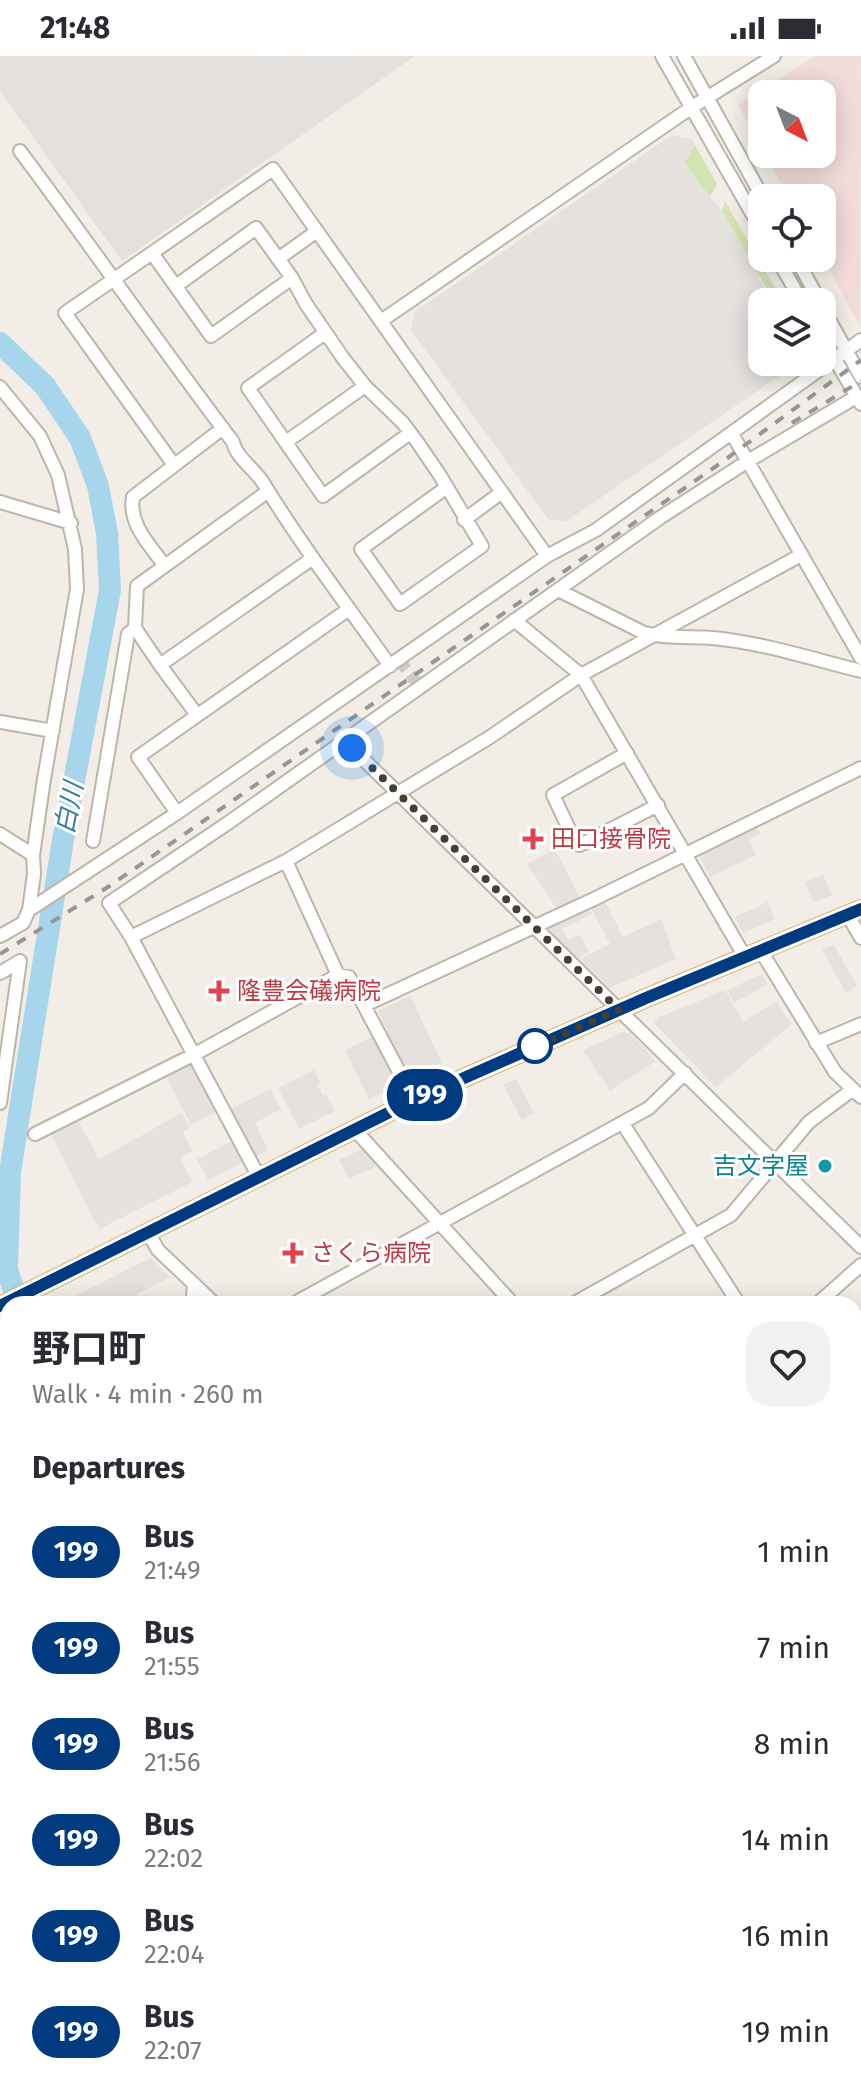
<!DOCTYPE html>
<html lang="en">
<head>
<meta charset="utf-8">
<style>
  body { margin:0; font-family:"Fira Sans","Noto Sans JP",sans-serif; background:#f2f2f3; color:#2b2b33; height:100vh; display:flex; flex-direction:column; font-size:30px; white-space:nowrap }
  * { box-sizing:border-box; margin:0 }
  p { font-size:26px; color:#7c7c81 }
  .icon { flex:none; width:44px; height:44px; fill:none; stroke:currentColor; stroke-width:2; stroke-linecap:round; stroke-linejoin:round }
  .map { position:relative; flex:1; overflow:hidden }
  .details { position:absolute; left:0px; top:1240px; width:862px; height:802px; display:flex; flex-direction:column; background:#fff; border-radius:24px 24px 0 0; box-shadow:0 4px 20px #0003 }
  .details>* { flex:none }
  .badge { padding:0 16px; border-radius:26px; font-size:28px; line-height:52px }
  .needle { width:52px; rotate:138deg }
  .controls { position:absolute; left:748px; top:24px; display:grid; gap:16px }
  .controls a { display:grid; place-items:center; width:88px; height:88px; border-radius:16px; background:#fff; box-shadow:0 4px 20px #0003; font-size:40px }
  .you { position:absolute; width:40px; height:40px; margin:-20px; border:6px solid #fff; border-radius:50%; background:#1a73e8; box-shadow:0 0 0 12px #1a73e833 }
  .map>.badge { position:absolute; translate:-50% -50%; box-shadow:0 0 0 4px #fff }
  h2 { padding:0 32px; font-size:30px; line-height:72px }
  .round { display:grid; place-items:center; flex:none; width:84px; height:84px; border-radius:24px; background:#f2f2f3 }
  .head { display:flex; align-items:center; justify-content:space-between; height:136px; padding:0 32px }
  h1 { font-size:38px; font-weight:700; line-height:60px }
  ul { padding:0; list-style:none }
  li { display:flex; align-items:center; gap:24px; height:96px; padding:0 32px }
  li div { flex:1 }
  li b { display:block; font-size:30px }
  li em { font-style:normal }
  li .badge { min-width:88px; font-weight:700; text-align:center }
  .status { display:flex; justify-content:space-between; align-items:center; height:56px; padding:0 40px; background:#fff; direction:ltr }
  .status svg { height:22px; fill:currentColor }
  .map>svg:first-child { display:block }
  .industrial { fill:#e5e0dc }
  .medical { fill:#f2dcdb }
  .green { fill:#d2e4b2 }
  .parking { fill:#e4e1df }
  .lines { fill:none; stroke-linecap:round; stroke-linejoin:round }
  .river { stroke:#a7d5eb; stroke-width:22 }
  .minor-tunnel { stroke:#cfcbc4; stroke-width:12; stroke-dasharray:12 6; stroke-linecap:butt }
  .minor-casing { stroke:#bdb5aa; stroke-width:16 }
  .major-casing { stroke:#dcb16c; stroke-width:20 }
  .minor { stroke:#fff; stroke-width:12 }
  .major { stroke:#f7d69b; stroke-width:16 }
  .rail { stroke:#969696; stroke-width:4; stroke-dasharray:10 10; stroke-linecap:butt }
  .line-casing { stroke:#fff; stroke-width:18 }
  .line { stroke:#003b80; stroke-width:12 }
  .walk { stroke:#453e36; stroke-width:8; stroke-dasharray:0 14.4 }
  .health-dot { fill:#e0444e; stroke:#fff; stroke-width:3 }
  .stop-dot { fill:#fff; stroke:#003b80; stroke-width:4 }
  .culture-dot { fill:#0f9aa8; stroke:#fff; stroke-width:3 }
  .labels { text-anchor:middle; stroke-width:6; stroke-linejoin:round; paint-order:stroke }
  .health-label { font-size:24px; fill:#be3a42; stroke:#fff; text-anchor:start }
  .culture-label { font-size:24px; fill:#0d838f; stroke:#fff; text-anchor:end }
  .water-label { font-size:26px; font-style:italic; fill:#357da2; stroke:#fff }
</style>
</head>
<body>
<div class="status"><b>21:48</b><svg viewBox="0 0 49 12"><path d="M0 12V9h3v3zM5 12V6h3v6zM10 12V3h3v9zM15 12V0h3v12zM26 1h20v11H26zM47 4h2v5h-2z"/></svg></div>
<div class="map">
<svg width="861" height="2041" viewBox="0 0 861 2041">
  <rect width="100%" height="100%" fill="#f2eee7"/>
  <path class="industrial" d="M 0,0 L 415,0 L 122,205 L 0,35 Z
    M 410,940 L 442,1007 L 369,1043 L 345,994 L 387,974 L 378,955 Z
    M 516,1023 L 534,1057 L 522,1064 L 503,1029 Z"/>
  <path class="medical" d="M 815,0 L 861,0 L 860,270 L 822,201 L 822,142 L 789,142 L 765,98 L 822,98 L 822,38 L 762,38 L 762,93 L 738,49 Z"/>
  <path class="green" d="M 695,89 L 717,128 L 710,141 L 684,107 Z
    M 725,145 L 783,246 L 774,246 L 722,155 Z"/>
  <path class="parking" d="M 270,0 L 290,0 L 101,128 L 94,119 Z
    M 306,0 L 360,0 L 139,156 L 127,140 L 93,162 L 85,151 Z
    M 672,79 L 693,84 L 695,89 L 684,108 L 724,157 L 772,246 L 762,246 L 762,306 L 800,306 L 565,466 L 548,463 L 411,274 L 415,256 Z
    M 756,769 L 761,778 L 749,784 L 756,799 L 710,821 L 698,797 Z
    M 555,793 L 581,844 L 558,854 L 527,808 Z
    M 823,818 L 832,839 L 813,846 L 805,826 Z
    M 604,844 L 623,881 L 661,863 L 676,903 L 609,932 L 580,903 L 610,888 L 590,850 Z
    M 768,846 L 775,863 L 743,877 L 735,861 Z
    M 588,851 L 592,858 L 562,873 L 568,884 L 580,879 L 589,896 L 577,903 L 546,873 Z
    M 834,889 L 857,930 L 846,937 L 822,893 Z
    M 762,918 L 768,928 L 734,947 L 727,934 Z
    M 725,934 L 743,966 L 776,945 L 792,968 L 716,1031 L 654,967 L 659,961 Z
    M 623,976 L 630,977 L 656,1005 L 610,1035 L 583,994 Z
    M 190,1002 L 217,1055 L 191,1069 L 164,1016 Z
    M 314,1014 L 320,1026 L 317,1029 L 323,1040 L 326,1038 L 335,1055 L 299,1073 L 278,1032 Z
    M 271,1033 L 281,1053 L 255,1067 L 268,1094 L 255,1101 L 231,1053 Z
    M 182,1057 L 190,1072 L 183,1076 L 192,1095 L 180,1102 L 192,1126 L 99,1173 L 50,1076 L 77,1062 L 99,1103 Z
    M 234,1084 L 244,1106 L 208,1124 L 197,1103 Z
    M 362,1093 L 378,1110 L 349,1122 L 339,1104 Z
    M 150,1202 L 171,1221 L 137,1238 L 142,1248 L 82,1248 L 77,1239 Z"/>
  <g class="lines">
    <path class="river" d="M 0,287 L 45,330 L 80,382 L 98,430 L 107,477 L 110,534 L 63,784 L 10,1116 L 7,1214 L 19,1248
      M 575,2034 L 579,2041"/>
    <path class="minor-tunnel" d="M 399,604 L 420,631"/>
    <g class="minor-casing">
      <path id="minor" d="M 662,0 L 762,175
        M 684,0 L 763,142
        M 20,95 C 92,191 160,290 233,386 C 236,401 253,412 262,425 C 301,489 347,549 390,610
        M 152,197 L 65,257 L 174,409
        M 777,202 L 802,246
        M 796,202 L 820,246
        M 278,203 L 317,175
        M 292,222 L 211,280 L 152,197 L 273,113 L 547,500
        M 176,230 L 256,172 L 292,222 L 306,248 L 343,302 L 365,330 L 403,367 L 418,387 L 441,421 L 482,490 L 400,548 L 361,493 L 447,431
        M 822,251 L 861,321
        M 381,265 L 692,51 L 774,0
        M 325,277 L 248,332 L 323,440 L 410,377
        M 822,281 L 861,348
        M 0,331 L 40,380 L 58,419 L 75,493 L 77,533 L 44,723 L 33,799 L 34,818 L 29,854 L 23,867 L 0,880
        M 732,378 L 861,602
        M 286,386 L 365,330
        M 0,446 L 71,467
        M 464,464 L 502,436
        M 164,509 C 150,489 128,468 133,441 L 223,372
        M 558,534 L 644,577 C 667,583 690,580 713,582 C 764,587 812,603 861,615
        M 514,564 L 581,619 L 745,901
        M 160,609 L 135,572 L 137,530 L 267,436
        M 197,659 L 160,609 L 313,502
        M 0,666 L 53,675
        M 348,681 L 356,696 L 861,1191
        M 627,697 L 553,739 L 576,788 L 580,789 L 658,749
        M 177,757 L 138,701 L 349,553
        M 0,778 L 33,799
        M 93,785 L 128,578 L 135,572
        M 286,805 L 338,919
        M 29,854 L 177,757 L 547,500 L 596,474 L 861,284
        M 847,858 L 861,882
        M 131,881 L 286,805 L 490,681 L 581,619 L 801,499
        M 761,895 L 835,1016 L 861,1041
        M 0,917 L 20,905
        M 365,949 L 592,844 L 861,712
        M 816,987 L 861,968
        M 0,1047 L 20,905
        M 623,1068 L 739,1248
        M 356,1075 L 513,1248
        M 35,1078 L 195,998 L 338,919 L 349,921 L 414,1044
        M 260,1123 L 131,881 L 109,847 L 228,767 L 661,461 L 748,405 L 856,341
        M 149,1178 L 158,1194 L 215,1248
        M 194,1229 L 193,1240 L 197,1248
        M 293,1248 L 649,1052 L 685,1017
        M 573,1248 L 731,1159 L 809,1066 L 852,1034
        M 817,1248 L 861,1209
        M 854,1361 L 861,1354
        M 0,1400 L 8,1397
        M 854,1423 L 861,1434
        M 854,1454 L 861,1447
        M 0,1542 L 8,1539
        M 0,1560 L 8,1580
        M 854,1598 L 861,1594
        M 854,1613 L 861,1617
        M 0,1636 L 8,1632
        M 0,1682 L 8,1679
        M 854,1704 L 861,1697
        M 854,1808 L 861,1802
        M 0,1821 L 8,1818
        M 854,1822 L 861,1829
        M 854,1914 L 861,1907
        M 0,1915 L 8,1911
        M 0,1940 L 8,1950
        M 854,2021 L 861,2015
        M 85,2034 L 91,2041
        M 338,2034 L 345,2041
        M 816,2034 L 823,2041
        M 5,2041 L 13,2034
        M 139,2041 L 147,2034
        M 321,2041 L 328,2034
        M 537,2041 L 542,2037
        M 721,2041 L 729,2034
        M 833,2041 L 840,2034"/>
    </g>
    <g class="major-casing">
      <path id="major" d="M 0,1250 L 414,1044 L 646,942 L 861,853"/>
    </g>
    <use href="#minor" class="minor"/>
    <use href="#major" class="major"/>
    <path class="rail" d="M 792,367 L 861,325
      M 0,898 L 108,831 L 715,411 L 861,304"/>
  </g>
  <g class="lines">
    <g class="line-casing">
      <path id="line" d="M 0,1250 L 414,1044 L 646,942 L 861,853"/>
    </g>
    <use href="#line" class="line"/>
    <path class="walk" d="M 352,692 L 619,954 L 525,995 L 535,990"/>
  </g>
  <g class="health-dot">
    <path d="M529 771h8v8h8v8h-8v8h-8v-8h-8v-8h8z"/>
    <path d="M215 923h8v8h8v8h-8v8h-8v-8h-8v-8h8z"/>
    <path d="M289 1185h8v8h8v8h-8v8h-8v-8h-8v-8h8z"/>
  </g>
  <circle class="stop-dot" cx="535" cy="990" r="16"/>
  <circle class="culture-dot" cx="825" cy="1110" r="8"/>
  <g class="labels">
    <g class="health-label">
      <text x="551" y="791">田口接骨院</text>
      <text x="237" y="943">隆豊会礒病院</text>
      <text x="311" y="1205">さくら病院</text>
    </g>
    <g class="culture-label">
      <text x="809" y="1118">吉文字屋</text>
    </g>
    <g class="water-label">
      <text transform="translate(69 752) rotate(-79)" y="9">白川</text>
    </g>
  </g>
</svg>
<div class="controls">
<a><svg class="needle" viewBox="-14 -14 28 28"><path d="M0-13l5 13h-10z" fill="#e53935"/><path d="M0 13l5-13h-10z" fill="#7c7c81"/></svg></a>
<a><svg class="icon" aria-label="locate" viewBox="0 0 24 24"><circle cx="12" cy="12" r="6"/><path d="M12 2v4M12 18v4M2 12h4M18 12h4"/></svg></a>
<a><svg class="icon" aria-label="layers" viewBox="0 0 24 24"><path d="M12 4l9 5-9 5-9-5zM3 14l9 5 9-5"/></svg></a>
</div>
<div class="you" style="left:352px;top:692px"></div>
<b class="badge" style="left:425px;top:1039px;background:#003b80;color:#fff">199</b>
<section class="details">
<div class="head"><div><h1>野口町</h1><p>Walk · 4 min · 260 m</p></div><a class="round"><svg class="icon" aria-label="heart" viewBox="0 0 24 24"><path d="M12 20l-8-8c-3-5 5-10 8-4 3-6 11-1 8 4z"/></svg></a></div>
<h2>Departures</h2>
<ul>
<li><span class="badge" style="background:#003b80;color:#fff">199</span><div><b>Bus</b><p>21:49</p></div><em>1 min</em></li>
<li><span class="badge" style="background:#003b80;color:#fff">199</span><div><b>Bus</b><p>21:55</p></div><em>7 min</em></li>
<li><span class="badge" style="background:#003b80;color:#fff">199</span><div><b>Bus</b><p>21:56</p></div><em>8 min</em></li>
<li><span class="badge" style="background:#003b80;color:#fff">199</span><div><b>Bus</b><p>22:02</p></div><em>14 min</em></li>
<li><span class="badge" style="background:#003b80;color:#fff">199</span><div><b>Bus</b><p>22:04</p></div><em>16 min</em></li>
<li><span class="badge" style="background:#003b80;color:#fff">199</span><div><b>Bus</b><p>22:07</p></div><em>19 min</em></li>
</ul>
</section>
</div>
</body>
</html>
